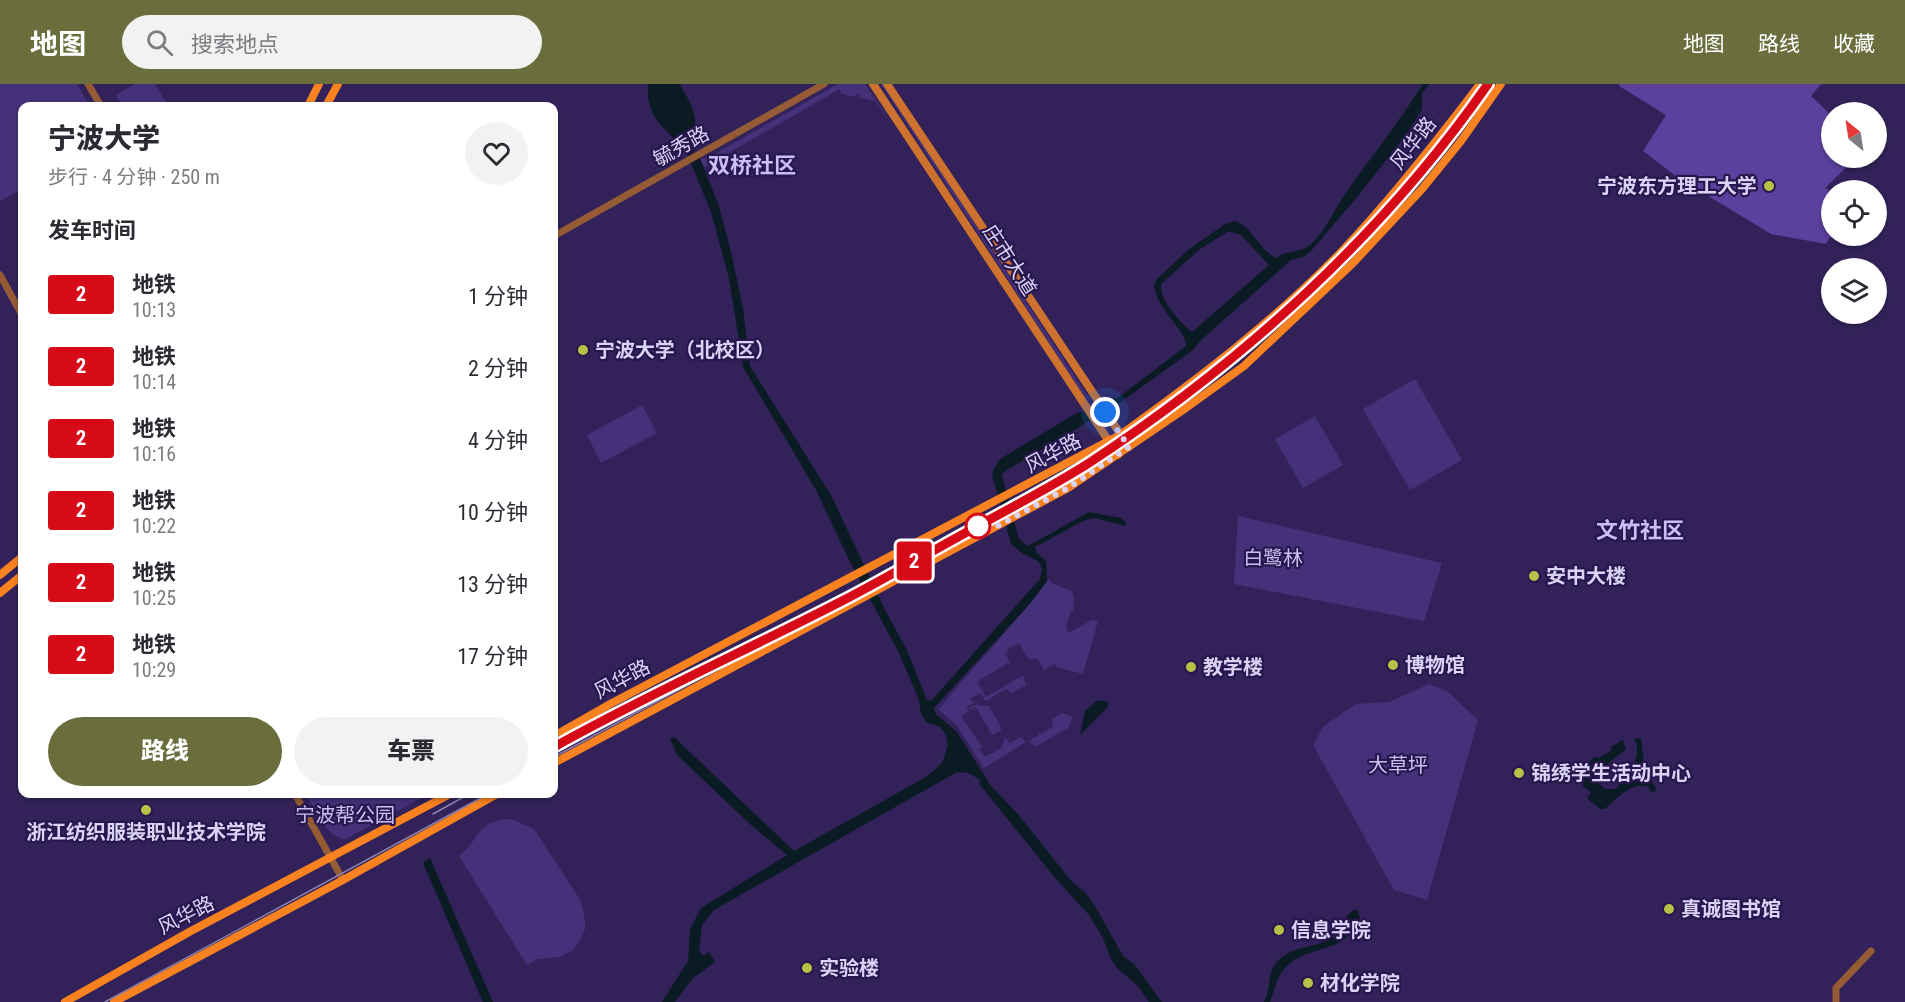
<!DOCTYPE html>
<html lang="zh">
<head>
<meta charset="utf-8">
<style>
  body { margin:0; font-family:"Roboto Condensed","Noto Sans SC",sans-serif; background:#f2f2f3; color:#2b2b33; height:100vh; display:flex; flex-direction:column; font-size:22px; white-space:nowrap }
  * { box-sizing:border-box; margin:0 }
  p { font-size:20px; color:#7c7c81 }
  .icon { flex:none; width:33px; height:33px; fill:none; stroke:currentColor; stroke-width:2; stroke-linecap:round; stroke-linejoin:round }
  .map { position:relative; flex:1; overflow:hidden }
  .details { position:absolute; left:18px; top:18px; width:540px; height:696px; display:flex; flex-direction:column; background:#fff; border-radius:12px; box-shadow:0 2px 4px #0004 }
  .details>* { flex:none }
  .badge { padding:0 12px; border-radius:4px; font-size:21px; line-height:39px }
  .needle { width:39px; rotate:330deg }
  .tools { position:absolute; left:1821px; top:18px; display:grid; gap:12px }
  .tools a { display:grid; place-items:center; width:66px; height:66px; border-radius:50%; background:#fff; box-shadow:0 2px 4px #0004; font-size:30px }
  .you { position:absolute; width:30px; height:30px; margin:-15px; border:4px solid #fff; border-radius:50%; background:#1a73e8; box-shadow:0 0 0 9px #1a73e833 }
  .map>.badge { position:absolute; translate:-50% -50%; box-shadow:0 0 0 3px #fff }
  h2 { padding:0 30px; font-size:22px; line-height:54px }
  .round { display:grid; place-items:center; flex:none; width:63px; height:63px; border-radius:32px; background:#f2f2f3 }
  .headline { display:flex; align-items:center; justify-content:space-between; height:102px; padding:0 30px }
  h1 { font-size:28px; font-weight:800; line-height:45px }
  .cta { display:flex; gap:12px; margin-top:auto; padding:12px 30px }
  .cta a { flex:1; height:69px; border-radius:36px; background:#6a6e3c; color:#fff; font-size:24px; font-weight:800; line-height:69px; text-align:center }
  .cta a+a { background:#f2f2f3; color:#2b2b33 }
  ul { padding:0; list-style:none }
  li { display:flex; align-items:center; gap:18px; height:72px; padding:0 30px }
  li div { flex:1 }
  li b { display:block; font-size:22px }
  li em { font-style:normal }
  li .badge { min-width:66px; font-weight:700; text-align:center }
  header { display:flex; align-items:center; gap:36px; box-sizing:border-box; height:84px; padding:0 30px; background:#6a6e3c; color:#fff }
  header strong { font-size:28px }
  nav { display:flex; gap:33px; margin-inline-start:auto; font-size:21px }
  .search { width:420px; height:54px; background:#f2f2f3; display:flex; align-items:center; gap:15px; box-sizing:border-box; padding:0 21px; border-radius:33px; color:#7c7c81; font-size:22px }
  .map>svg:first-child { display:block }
  .green { fill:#453179 }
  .forest { fill:#5b409d }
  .water { fill:#0a1b24; fill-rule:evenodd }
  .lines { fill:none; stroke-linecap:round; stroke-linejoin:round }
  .tertiary { stroke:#945b35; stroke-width:7 }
  .secondary { stroke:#cc712e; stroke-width:8 }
  .primary { stroke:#f88120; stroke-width:8 }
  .rail { stroke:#8c81ad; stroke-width:1.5 }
  .line-casing { stroke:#fff; stroke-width:14 }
  .line { stroke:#d60b17; stroke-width:9 }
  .walk { stroke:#d9d3f5; stroke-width:6; stroke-dasharray:0 10.8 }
  .poi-dot { fill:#b8c147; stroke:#28174e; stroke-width:2 }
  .stop-dot { fill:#fff; stroke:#d60b17; stroke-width:3 }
  .labels { text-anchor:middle; stroke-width:4.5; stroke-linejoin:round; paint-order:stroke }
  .street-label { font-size:20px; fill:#d9d3f5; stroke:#28174e }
  .poi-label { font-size:20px; font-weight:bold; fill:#d9d3f5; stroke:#28174e; text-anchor:start }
  .park-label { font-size:20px; fill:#c9c0f2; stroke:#28174e }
  .quarter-label { font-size:22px; font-weight:bold; fill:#c8bff5; stroke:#28174e }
</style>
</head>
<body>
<header>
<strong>地图</strong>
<div class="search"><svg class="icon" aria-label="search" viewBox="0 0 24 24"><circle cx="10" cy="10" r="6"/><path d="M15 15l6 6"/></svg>搜索地点</div>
<nav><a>地图</a><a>路线</a><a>收藏</a></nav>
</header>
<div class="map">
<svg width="1905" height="918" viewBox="0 0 1905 918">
  <rect width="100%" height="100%" fill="#322259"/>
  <path class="green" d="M 0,0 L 77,0 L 90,22 L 22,22 L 22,105 L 0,117 Z
    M 135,0 L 155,0 L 166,18 L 159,22 L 122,22 L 116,11 Z
    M 838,0 L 865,0 L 893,41 L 875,17 L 861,14 L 858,10 L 853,13 L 841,9 L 840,5 L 704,83 L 700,75 L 709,73 Z
    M 881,0 L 884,0 L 1088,313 L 1086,315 Z
    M 1415,295 L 1462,376 L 1410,406 L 1363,325 Z
    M 642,321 L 657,349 L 601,379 L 587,351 Z
    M 1315,332 L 1343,381 L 1303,404 L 1275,355 Z
    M 1238,432 L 1442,479 L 1424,537 L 1234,500 Z
    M 1049,495 L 1053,500 L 1072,507 L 1074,516 L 1073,527 L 1071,526 L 1066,543 L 1068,549 L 1092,536 L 1098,537 L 1083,590 L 1057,583 L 1055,580 L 1044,586 L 1037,574 L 1029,576 L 1019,559 L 1007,565 L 1008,568 L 1005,570 L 1012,582 L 1008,579 L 977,598 L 986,613 L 1023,591 L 1026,601 L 1012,609 L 1006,605 L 986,617 L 980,609 L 971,614 L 968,611 L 974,619 L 966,623 L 969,627 L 961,632 L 983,664 L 979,665 L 985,673 L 1001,664 L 1005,653 L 1010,659 L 1021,653 L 1026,658 L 984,684 L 957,642 L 935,622 L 939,625 C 975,581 1014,540 1049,495 Z
    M 1429,600 L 1447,607 L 1478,636 L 1427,816 L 1394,806 L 1313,661 L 1324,642 L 1356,620 L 1389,618 Z
    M 976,621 L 989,622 L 1001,643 L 1001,646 L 992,651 L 977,625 L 975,623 L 970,626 L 969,624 Z
    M 1063,629 L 1073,633 L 1068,644 L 1035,663 L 1028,656 L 1031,657 L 1033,653 L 1039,652 L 1038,650 L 1044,649 L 1044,646 L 1046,648 L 1049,643 L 1050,645 L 1053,644 L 1052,635 Z
    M 306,710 L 428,710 L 346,755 C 325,753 315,726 306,710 Z
    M 512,735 L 534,745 L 581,817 L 585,837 L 585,845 L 580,856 L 573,866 L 560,873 L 537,875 L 527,881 L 459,772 C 482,755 474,736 512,735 Z"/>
  <path class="forest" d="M 1620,0 L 1821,0 L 1811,12 L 1831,31 L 1832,74 L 1856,74 L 1825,104 L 1832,108 L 1831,151 L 1826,160 L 1771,150 L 1677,93 L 1643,67 L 1666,31 L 1619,2 Z"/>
  <path class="water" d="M 648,0 L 680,0 C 685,10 694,23 695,35 C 696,49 687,52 695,67 L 688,72 C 671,44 645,40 648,0 Z
    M 1423,0 L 1429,0 L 1422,10 L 1422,25 L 1408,48 L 1358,112 L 1311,167 L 1303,173 L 1291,176 L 1200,257 L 1193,266 L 1121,318 L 1004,388 L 1002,391 L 1019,455 L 1028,462 L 1089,428 L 1121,434 L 1126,438 L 1125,442 L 1095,434 L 1085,436 L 1035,463 L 1037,469 L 1046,477 L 1047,497 L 1029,521 L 934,624 L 936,630 L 957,648 L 991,702 L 1018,730 L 1072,798 L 1085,808 L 1095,822 L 1123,872 L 1134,880 L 1162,918 L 1149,918 L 1138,902 L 1117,884 L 1111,875 L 1103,854 L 1089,831 L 1056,795 L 980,701 L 979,695 L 968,689 L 957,688 L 714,826 L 702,841 L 699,867 L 703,872 L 709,868 L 715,878 L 693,894 L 675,918 L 662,918 L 688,877 L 690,845 L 701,824 L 787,771 L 751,741 L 677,671 L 670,655 L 674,653 L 794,767 L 926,693 L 942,679 L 948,662 L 946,651 L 940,643 L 926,638 L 921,630 L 919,616 L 899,569 L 848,474 L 816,406 L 743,283 L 729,194 L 711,128 L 690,77 L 699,72 L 719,122 L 732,172 L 743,224 L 750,282 L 832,413 L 886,528 L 906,564 L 927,616 L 931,617 L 1040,495 L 1042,484 L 1038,477 L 1023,470 L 1011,460 L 992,391 L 994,384 L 1000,375 L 1075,330 L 1119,313 L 1186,262 C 1187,247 1157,226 1154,202 L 1156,196 L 1188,166 L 1225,140 L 1235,137 C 1253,143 1258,165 1276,174 C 1286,166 1301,169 1310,161 C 1326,147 1331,131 1343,113 C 1370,75 1398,39 1423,0 ZM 1229,147 L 1241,151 L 1269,181 L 1192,248 C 1180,238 1159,216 1161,200 L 1200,165 Z
    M 1098,616 L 1108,618 L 1107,624 L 1080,651 L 1085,627 Z
    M 1641,654 L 1645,686 L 1657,706 L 1651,709 L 1649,703 C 1632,697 1617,714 1605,725 L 1600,725 L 1587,714 L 1591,708 L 1583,702 L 1582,684 L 1595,673 L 1599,674 L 1611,667 L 1611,663 L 1623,656 L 1626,665 L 1598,688 L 1595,695 L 1605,705 L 1616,705 C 1627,692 1644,673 1634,655 Z
    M 430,774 L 493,918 L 483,918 L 423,779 Z
    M 1357,825 L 1360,834 C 1355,842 1351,851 1343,856 C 1324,869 1299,865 1282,888 C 1276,896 1274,908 1270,918 L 1264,918 C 1270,907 1268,897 1272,886 C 1283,860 1314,866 1333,853 C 1344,845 1344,829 1357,825 Z"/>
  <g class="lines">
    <path class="tertiary" d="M 88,0 L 101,22
      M 554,152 L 824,0
      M 0,191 L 22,231
      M 295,710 L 343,796
      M 1836,918 L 1836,904 L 1871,867"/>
    <path class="secondary" d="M 873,0 L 1118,371
      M 887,0 L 1129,363"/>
    <path class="primary" d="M 308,22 L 319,0
      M 326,22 L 338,0
      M 0,491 L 22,473
      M 0,509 L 22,491
      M 554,652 L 612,619 L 1120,351 C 1198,295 1277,235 1344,165 C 1393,113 1437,57 1480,0
      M 554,679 L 1068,404 L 1183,326 L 1244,282 L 1353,179 L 1422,105 L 1461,57 L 1501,0
      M 65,918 L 191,847 L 450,710
      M 114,918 L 343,796 L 497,710"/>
    <path class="rail" d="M 554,673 L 1025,420 C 1208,316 1371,173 1492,0
      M 433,730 L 469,710
      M 105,918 L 488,710"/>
  </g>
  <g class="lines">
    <g class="line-casing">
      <path id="line" d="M 554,663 C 647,611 745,567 840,518 C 883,496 925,471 967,448 C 1008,425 1050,404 1089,379 C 1243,278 1383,151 1488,0"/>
    </g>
    <use href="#line" class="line"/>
    <path class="walk" d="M 978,442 L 992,445 L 1068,404 L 1129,363 L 1105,328"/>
  </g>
  <g class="poi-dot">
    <circle cx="1769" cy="102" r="6"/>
    <circle cx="583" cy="266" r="6"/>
    <circle cx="1534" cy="492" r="6"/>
    <circle cx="1393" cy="581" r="6"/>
    <circle cx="1191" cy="583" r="6"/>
    <circle cx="1519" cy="689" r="6"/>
    <circle cx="146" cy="726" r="6"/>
    <circle cx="1669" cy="825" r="6"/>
    <circle cx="1279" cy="846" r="6"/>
    <circle cx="807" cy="884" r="6"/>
    <circle cx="1308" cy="899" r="6"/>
  </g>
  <circle class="stop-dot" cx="978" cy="442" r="12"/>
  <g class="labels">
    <g class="street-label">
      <text transform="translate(1413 59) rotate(-52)" y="7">风华路</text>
      <text transform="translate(681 62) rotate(-29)" y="7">毓秀路</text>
      <text transform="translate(1010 176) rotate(57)" y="7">庄市大道</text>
      <text transform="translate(1053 369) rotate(-28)" y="7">风华路</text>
      <text transform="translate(622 595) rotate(-28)" y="7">风华路</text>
      <text transform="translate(186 831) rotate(-27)" y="7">风华路</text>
    </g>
    <g class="poi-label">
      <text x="1757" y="109" text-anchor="end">宁波东方理工大学</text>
      <text x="595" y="273">宁波大学（北校区）</text>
      <text x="1546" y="499">安中大楼</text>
      <text x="1405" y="588">博物馆</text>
      <text x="1203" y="590">教学楼</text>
      <text x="1531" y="696">锦绣学生活动中心</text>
      <text x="146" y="755" text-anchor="middle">浙江纺织服装职业技术学院</text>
      <text x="1681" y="832">真诚图书馆</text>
      <text x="1291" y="853">信息学院</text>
      <text x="819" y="891">实验楼</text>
      <text x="1320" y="906">材化学院</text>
    </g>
    <g class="park-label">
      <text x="1273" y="481">白鹭林</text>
      <text x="1398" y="688">大草坪</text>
      <text x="345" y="738">宁波帮公园</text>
    </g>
    <g class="quarter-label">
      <text x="752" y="89">双桥社区</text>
      <text x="1640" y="454">文竹社区</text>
    </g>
  </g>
</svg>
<div class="tools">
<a><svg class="needle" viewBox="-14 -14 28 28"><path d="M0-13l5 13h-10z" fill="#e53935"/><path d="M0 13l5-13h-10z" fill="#7c7c81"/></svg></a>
<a><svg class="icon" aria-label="locate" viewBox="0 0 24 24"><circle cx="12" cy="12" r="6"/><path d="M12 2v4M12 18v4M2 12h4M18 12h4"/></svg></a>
<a><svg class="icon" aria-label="layers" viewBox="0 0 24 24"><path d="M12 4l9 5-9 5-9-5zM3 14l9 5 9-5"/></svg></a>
</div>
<div class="you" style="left:1105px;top:328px"></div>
<b class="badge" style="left:914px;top:477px;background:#d60b17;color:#fff">2</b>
<section class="details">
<div class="headline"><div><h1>宁波大学</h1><p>步行 · 4 分钟 · 250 m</p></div><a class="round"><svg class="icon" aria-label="heart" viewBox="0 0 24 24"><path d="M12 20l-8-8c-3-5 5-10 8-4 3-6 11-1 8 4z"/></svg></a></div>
<h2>发车时间</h2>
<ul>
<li><span class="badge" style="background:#d60b17;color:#fff">2</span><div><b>地铁</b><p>10:13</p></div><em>1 分钟</em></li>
<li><span class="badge" style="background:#d60b17;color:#fff">2</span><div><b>地铁</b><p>10:14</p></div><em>2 分钟</em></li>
<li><span class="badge" style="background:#d60b17;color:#fff">2</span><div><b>地铁</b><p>10:16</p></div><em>4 分钟</em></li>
<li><span class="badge" style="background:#d60b17;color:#fff">2</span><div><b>地铁</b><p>10:22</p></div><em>10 分钟</em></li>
<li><span class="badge" style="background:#d60b17;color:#fff">2</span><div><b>地铁</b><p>10:25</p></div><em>13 分钟</em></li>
<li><span class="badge" style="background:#d60b17;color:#fff">2</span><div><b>地铁</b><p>10:29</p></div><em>17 分钟</em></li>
</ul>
<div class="cta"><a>路线</a><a>车票</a></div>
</section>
</div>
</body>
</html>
